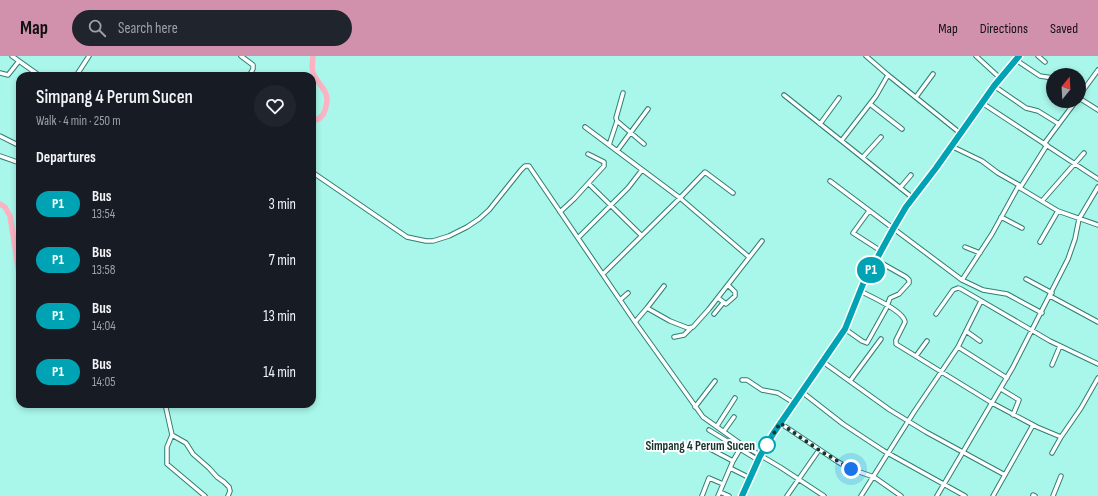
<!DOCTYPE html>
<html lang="en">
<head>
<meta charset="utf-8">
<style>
  body { margin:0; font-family:"Sofia Sans Condensed",sans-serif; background:#20242c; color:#f1f3f6; height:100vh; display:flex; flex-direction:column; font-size:15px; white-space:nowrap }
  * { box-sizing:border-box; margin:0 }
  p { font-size:13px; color:#9ea1a6 }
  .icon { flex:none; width:22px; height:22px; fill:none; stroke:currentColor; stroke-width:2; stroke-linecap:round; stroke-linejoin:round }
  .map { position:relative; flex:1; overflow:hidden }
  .sheet { position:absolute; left:16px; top:16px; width:300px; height:336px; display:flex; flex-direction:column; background:#171b24; border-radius:12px; box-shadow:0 2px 6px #0003 }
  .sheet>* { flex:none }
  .badge { padding:0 8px; border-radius:13px; font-size:14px; line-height:26px }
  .needle { width:26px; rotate:18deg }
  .tools { position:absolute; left:1046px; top:12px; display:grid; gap:8px }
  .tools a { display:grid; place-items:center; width:40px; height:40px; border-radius:50%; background:#171b24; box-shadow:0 2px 6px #0003; font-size:20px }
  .you { position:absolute; width:20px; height:20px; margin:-10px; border:3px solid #fff; border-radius:50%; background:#1a73e8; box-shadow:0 0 0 6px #1a73e833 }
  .map>.badge { position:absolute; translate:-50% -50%; box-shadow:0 0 0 2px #fff }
  h2 { padding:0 20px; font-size:15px; line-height:36px }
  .round { display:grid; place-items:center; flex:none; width:42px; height:42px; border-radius:21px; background:#20242c }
  .head { display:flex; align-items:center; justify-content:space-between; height:68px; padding:0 20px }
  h1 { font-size:19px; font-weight:600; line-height:30px }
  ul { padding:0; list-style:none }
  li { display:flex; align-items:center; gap:12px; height:56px; padding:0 20px }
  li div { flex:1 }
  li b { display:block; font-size:15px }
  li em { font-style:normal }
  li .badge { min-width:44px; font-weight:700; text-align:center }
  header { display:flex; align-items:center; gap:24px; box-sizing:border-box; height:56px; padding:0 20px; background:#d190ac; color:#111 }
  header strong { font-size:19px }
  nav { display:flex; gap:22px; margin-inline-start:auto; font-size:14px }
  .search { width:280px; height:36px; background:#20242c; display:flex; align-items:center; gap:10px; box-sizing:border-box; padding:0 14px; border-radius:22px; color:#9ea1a6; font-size:15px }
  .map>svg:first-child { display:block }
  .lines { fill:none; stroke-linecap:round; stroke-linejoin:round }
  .river { stroke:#fbb3c3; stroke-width:5.5 }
  .minor-casing { stroke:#307d74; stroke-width:5.5 }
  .major-casing { stroke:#8d81b5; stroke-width:6 }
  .minor { stroke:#fff; stroke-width:3.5 }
  .major { stroke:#e2ccfd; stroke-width:4.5 }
  .line-casing { stroke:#fff; stroke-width:9 }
  .line { stroke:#00a3b4; stroke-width:6 }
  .walk { stroke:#153530; stroke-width:4; stroke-dasharray:0 7.2 }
  .stop-dot { fill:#fff; stroke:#00a3b4; stroke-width:2 }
  .labels { text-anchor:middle; stroke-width:4; stroke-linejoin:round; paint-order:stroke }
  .stop-label { font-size:13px; font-weight:bold; fill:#153530; stroke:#fff; text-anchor:end }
</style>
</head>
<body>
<header>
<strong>Map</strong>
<div class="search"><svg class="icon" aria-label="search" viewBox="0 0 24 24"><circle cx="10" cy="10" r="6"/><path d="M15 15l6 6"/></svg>Search here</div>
<nav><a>Map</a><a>Directions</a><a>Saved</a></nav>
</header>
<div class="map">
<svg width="1098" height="440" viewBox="0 0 1098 440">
  <rect width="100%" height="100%" fill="#a9f6ea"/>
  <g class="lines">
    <path class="river" d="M 312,65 C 319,64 323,61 325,54 C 332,34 318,31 313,16 C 311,11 313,5 313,0
      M 0,148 L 5,151 L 10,160 L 20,224"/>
    <g class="minor-casing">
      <path id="minor" d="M 12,0 L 40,20
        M 241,0 L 253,9 L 253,13 L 249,20
        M 866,0 L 888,19 L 960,77
        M 976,0 L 1000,22
        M 1038,0 L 1045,6
        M 1016,4 L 1040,20 L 1053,22
        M 0,17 L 8,19 L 19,5
        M 76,20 L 89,0
        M 994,30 L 1026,52 L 1038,55 L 1059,68
        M 784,39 L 913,142
        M 1079,40 L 1098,14
        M 916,41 L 933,18
        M 1079,42 L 1098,54
        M 982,47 L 1098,123
        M 870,48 L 902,73
        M 617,65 L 616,62 L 623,37
        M 820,68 L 839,42
        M 585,71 L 680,142 L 749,201
        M 0,80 L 20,90
        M 842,84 L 876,40 L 888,19
        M 1044,88 L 1076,45
        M 609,89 L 617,65 L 644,88
        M 951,90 L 982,105 L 998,117 L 1019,129 L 1020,132 L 1058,155 L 1098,169
        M 617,95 L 648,53
        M 0,100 L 20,107
        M 863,101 L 881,81
        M 312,116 L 407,181 L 426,185 L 433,185 L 449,180 L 467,171 L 479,163 L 489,154 L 521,114 L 525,110 L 529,110 L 635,266 L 703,361 L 741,388 L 780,411 L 824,440
        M 830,125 L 962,224 L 983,234 L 1007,238 L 1042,257
        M 589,128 L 641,179
        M 900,132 L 911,119
        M 1020,132 L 1047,89
        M 1042,145 L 1084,97
        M 869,155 L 853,177 L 881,195
        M 560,156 L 574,143 L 604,110 L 604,106 L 588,98
        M 1001,161 L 1022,172
        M 578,182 L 628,132 L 642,114
        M 1040,186 L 1058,155
        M 965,191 L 980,197
        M 603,218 L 680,142 L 705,116 L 733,137
        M 1026,223 L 1052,237
        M 962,224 L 992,178 L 1019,129
        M 664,230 L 647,252 L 670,265 L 688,272 L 693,271 L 709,253 L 762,185
        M 860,235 C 870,240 904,255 905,266 L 896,284 L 896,288 L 992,347 L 1037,371 L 1061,381 L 1081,352 L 1098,322
        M 1050,240 L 1098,266
        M 718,242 L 726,248 L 735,240 L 735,236 L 728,229
        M 620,244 L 628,237
        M 714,258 L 723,247
        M 936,258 L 953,234 L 958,232 L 961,233 L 1050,285 L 1098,308
        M 635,266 L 647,252
        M 845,273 L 862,285 L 867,287 L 886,253 L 890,242 L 899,238 L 909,227 L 909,224 L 906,221 L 876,204
        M 966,275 L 980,285
        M 674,281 L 684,279 L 691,272
        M 958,291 L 1007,322
        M 916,300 L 927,285
        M 823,306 L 890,354 L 926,376 L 1005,419
        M 1052,309 L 1060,290
        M 742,324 L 747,324 L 762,334 L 778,337 L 794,347
        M 850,325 L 881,283
        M 1001,333 L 1019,344 L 1013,359
        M 802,336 L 843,368 L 884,395 L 965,440
        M 695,351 L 715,325
        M 166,352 L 172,379 L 186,387 L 193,398 L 209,412 L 217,421 L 224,426 L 229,431 L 230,435 L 228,440
        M 780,367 L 838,406 L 851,413 L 874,421 L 901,440
        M 717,370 L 735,342
        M 709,374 L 758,404
        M 724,375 L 734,361
        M 172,379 L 167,391 L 167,408 L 205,440
        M 699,387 L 733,405
        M 1052,397 L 1061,381
        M 730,412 L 750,422
        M 720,436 L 729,440
        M 1033,439 L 1035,440
        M 702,440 L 709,422 L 723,428
        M 718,440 L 733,405 L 740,393
        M 787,440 L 819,394
        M 861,440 L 914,356 L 958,291 L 981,245
        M 937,440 L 1013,311 L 1068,203 L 1075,183 L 1079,163 L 1098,131
        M 993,440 L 1033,369
        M 1053,440 L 1061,420"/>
    </g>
    <g class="major-casing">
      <path id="major" d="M 742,440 L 760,400 L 780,367 L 844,275 L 863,228 L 893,173 L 906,151 L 936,112 L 994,30 L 1019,0"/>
    </g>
    <use href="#minor" class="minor"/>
    <use href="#major" class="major"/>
  </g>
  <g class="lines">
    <g class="line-casing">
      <path id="line" d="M 742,440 L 760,400 L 773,378 L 845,273 L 863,228 L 893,173 L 906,151 L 936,112 L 994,30 L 1019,0"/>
    </g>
    <use href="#line" class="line"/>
    <path class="walk" d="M 767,389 L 780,367 L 819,394 L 851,413"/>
  </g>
  <circle class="stop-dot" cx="767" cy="389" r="8"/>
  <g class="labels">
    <g class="stop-label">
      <text x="755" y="394">Simpang 4 Perum Sucen</text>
    </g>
  </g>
</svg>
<div class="tools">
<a><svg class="needle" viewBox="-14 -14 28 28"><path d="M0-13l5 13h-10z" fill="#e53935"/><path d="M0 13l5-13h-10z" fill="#9ea1a6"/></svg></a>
</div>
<div class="you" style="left:851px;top:413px"></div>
<b class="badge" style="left:871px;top:214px;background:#00a3b4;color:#fff">P1</b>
<section class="sheet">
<div class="head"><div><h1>Simpang 4 Perum Sucen</h1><p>Walk · 4 min · 250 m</p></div><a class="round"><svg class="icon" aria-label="heart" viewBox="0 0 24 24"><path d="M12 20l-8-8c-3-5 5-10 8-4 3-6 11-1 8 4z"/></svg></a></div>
<h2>Departures</h2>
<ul>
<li><span class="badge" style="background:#00a3b4;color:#fff">P1</span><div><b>Bus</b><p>13:54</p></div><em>3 min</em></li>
<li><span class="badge" style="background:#00a3b4;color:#fff">P1</span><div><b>Bus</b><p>13:58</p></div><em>7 min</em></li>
<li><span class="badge" style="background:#00a3b4;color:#fff">P1</span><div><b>Bus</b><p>14:04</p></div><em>13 min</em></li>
<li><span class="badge" style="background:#00a3b4;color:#fff">P1</span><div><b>Bus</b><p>14:05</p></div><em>14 min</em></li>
</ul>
</section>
</div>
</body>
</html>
